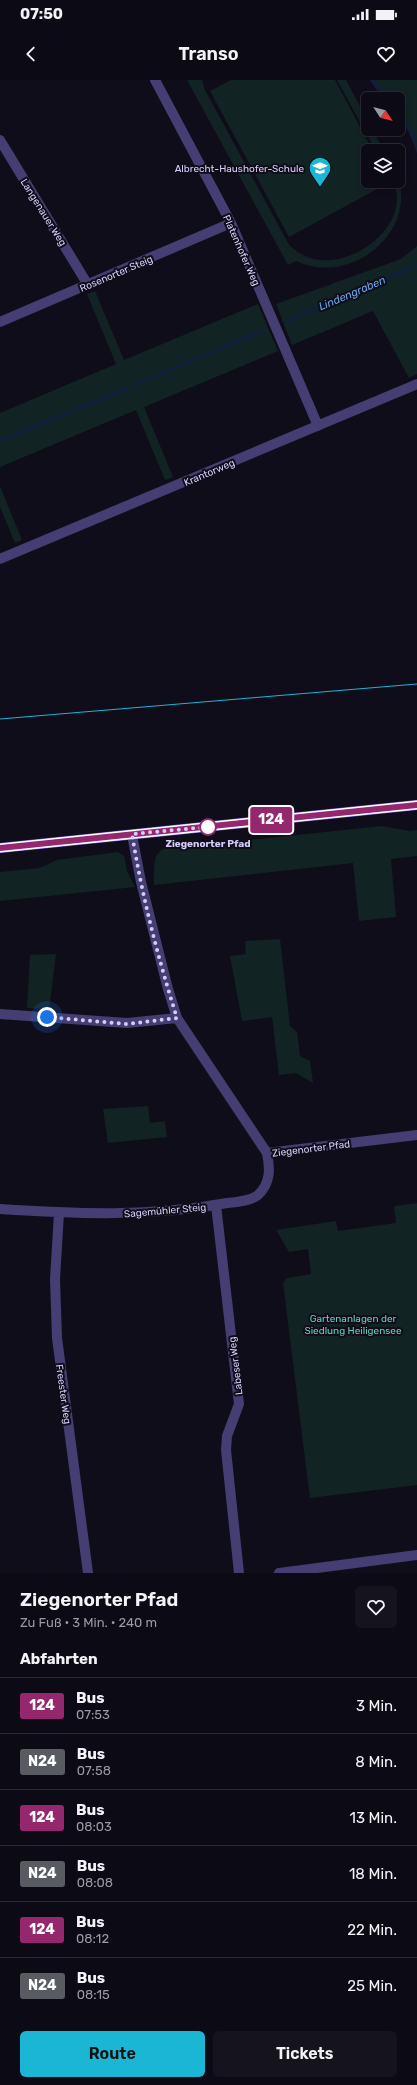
<!DOCTYPE html>
<html lang="de">
<head>
<meta charset="utf-8">
<style>
  body { margin:0; font-family:Rubik,sans-serif; background:#15131d; color:#f1f3f6; height:100vh; display:flex; flex-direction:column; font-size:15px; white-space:nowrap }
  * { box-sizing:border-box; margin:0 }
  p { font-size:13px; color:#9a9aa0 }
  .icon { flex:none; width:22px; height:22px; fill:none; stroke:currentColor; stroke-width:2; stroke-linecap:round; stroke-linejoin:round }
  .map { position:relative; height:1493px; overflow:hidden }
  .panel { display:flex; flex-direction:column; background:#0c0a14; flex:1 }
  .panel>* { flex:none }
  .badge { padding:0 8px; border-radius:3px; font-size:14px; line-height:26px }
  .needle { width:26px; rotate:126deg }
  .buttons { position:absolute; left:361px; top:12px; display:grid; gap:8px }
  .buttons a { display:grid; place-items:center; width:44px; height:44px; border-radius:6px; background:#0c0a14; box-shadow:0 2px 6px #0003,0 0 0 1px #2c2b34; font-size:20px }
  .you { position:absolute; width:20px; height:20px; margin:-10px; border:3px solid #fff; border-radius:50%; background:#1a73e8; box-shadow:0 0 0 6px #1a73e833 }
  .map>.badge { position:absolute; translate:-50% -50%; box-shadow:0 0 0 2px #fff }
  h2 { padding:0 20px; font-size:15px; line-height:36px }
  .round { display:grid; place-items:center; flex:none; width:42px; height:42px; border-radius:6px; background:#15131d }
  .headline { display:flex; align-items:center; justify-content:space-between; height:68px; padding:0 20px }
  h1 { font-size:19px; font-weight:600; line-height:30px }
  .button { display:flex; gap:8px; margin-top:auto; padding:8px 20px }
  .button a { flex:1; height:46px; border-radius:6px; background:#1cb6d5; color:#111; font-size:16px; font-weight:600; line-height:46px; text-align:center }
  .button a+a { background:#15131d; color:#f1f3f6 }
  ul { padding:0; list-style:none }
  li { display:flex; align-items:center; gap:12px; height:56px; padding:0 20px; border-top:1px solid #2c2b34 }
  li div { flex:1 }
  li b { display:block; font-size:15px }
  li em { font-style:normal }
  li .badge { min-width:44px; font-weight:700; text-align:center }
  .status { display:flex; justify-content:space-between; align-items:center; height:28px; padding:0 20px; background:#0c0a14; direction:ltr }
  .status svg { height:11px; fill:currentColor }
  header { display:flex; justify-content:space-between; align-items:center; height:52px; padding:0 20px; background:#0c0a14; font-size:18px; font-weight:600 }
  .map>svg:first-child { display:block }
  .green { fill:#112323 }
  .water { fill:#121f3a }
  .lines { fill:none; stroke-linecap:round; stroke-linejoin:round }
  .stream { stroke:#121f3a; stroke-width:3.5 }
  .minor { stroke:#443e73; stroke-width:10 }
  .secondary { stroke:#7c70ec; stroke-width:10 }
  .tram { stroke:#1cb6d5; stroke-width:1 }
  .line-casing { stroke:#fff; stroke-width:9 }
  .line { stroke:#95276e; stroke-width:6 }
  .walk { stroke:#d5cdf8; stroke-width:4; stroke-dasharray:0 7.2 }
  .stop-dot { fill:#fff; stroke:#95276e; stroke-width:2 }
  .labels { text-anchor:middle; stroke-width:4; stroke-linejoin:round; paint-order:stroke }
  .poi-label { font-size:10px; fill:#d5cdf8; stroke:#100d1a; text-anchor:end }
  .street-label { font-size:10px; fill:#d5cdf8; stroke:#100d1a }
  .stop-label { font-size:10px; font-weight:bold; fill:#d5cdf8; stroke:#100d1a }
  .park-label { font-size:10px; fill:#64ceba; stroke:#100d1a }
  .water-label { font-size:11px; font-style:italic; fill:#68a6eb; stroke:#100d1a }
</style>
</head>
<body>
<div class="status"><b>07:50</b><svg viewBox="0 0 49 12"><path d="M0 12V9h3v3zM5 12V6h3v6zM10 12V3h3v9zM15 12V0h3v12zM26 1h20v11H26zM47 4h2v5h-2z"/></svg></div>
<header><svg class="icon" aria-label="back" viewBox="0 0 24 24"><path d="M15 5l-7 7 7 7"/></svg>Transo<svg class="icon" aria-label="heart" viewBox="0 0 24 24"><path d="M12 20l-8-8c-3-5 5-10 8-4 3-6 11-1 8 4z"/></svg></header>
<div class="map">
<svg width="417" height="1493" viewBox="0 0 417 1493">
  <rect width="100%" height="100%" fill="#100d1a"/>
  <path class="green" d="M 187,0 L 202,0 L 205,10 L 288,163 C 326,210 417,152 393,101 L 398,101 L 398,96 C 417,156 348,206 296,181 L 288,185 Z
    M 231,0 L 335,0 L 373,71 L 368,71 L 368,101 L 390,102 L 289,157 L 210,11 Z
    M 337,0 L 346,0 L 368,41 L 368,49 L 372,49 L 384,71 L 376,71 Z
    M 370,0 L 417,0 L 417,73 L 409,52 L 398,38 L 398,19 L 383,19 Z
    M 417,166 L 417,294 L 409,298 L 373,231 L 292,265 L 276,224 L 401,179 Z
    M 95,211 L 124,280 L 258,224 L 278,271 L 144,327 L 173,397 L 165,400 L 136,330 L 0,387 L 0,333 L 116,284 L 87,214 Z
    M 0,406 L 22,460 L 15,463 L 0,427 Z
    M 382,746 L 410,751 L 417,750 L 417,776 L 391,779 L 396,837 L 359,841 L 353,783 L 154,805 C 154,796 153,786 156,777 C 161,762 197,762 210,764 Z
    M 118,772 L 124,776 L 127,791 L 135,807 L 0,821 L 0,792 L 40,788 L 57,780 Z
    M 280,859 L 290,946 L 297,952 L 300,976 L 310,981 L 313,1003 L 296,993 L 279,995 L 272,937 L 242,941 L 230,876 L 246,874 L 245,861 Z
    M 56,874 L 49,929 L 27,928 L 30,875 Z
    M 148,1026 L 150,1043 L 165,1041 L 167,1057 L 108,1063 L 103,1029 Z
    M 417,1123 L 417,1405 L 310,1418 L 283,1203 L 287,1198 L 311,1194 L 308,1169 L 289,1172 L 276,1150 L 336,1141 L 338,1151 L 396,1143 L 394,1126 Z"/>
  <path class="water" d="M 398,33 L 416,55 L 417,73 L 409,52 L 398,38 Z"/>
  <g class="lines">
    <path class="stream" d="M 372,0 L 385,19
      M 287,241 L 417,185
      M 136,304 L 265,250
      M 0,361 L 125,309"/>
    <path class="minor" d="M 155,0 L 231,143 L 318,346
      M 0,60 L 88,205
      M 0,242 L 231,143
      M 0,479 L 417,304
      M 0,934 L 127,943 L 177,938
      M 267,1073 L 417,1055
      M 216,1125 L 239,1324 L 227,1356 L 226,1370 L 239,1493
      M 0,1129 C 76,1134 152,1137 227,1123 C 236,1122 251,1121 258,1115 C 271,1103 270,1088 267,1073 L 177,938 L 168,909 L 141,802 L 132,755
      M 59,1133 L 55,1199 L 57,1258 L 88,1493
      M 279,1493 L 417,1475"/>
    <path class="secondary" d="M 0,768 L 417,725"/>
    <path class="tram" d="M 0,639 L 417,604"/>
  </g>
  <g class="lines">
    <g class="line-casing">
      <path id="line" d="M 0,768 L 417,725"/>
    </g>
    <use href="#line" class="line"/>
    <path class="walk" d="M 47,937 L 127,944 L 177,938 C 158,878 142,816 132,754 L 208,747"/>
  </g>
  <defs>
    <g id="school-pin" transform="scale(1.15)"><path d="M0 17L-7.5 6A9.5 9.5 0 1 1 7.5 6Z" fill="#1cb6d5" stroke="#100d1a"/><path d="M0-5L7-2L0 1L-7-2ZM-4 1L0 2.5L4 1V4Q0 6-4 4Z" fill="#fff"/></g>
  </defs>
  <g fill-rule="evenodd">
    <use href="#school-pin" x="320" y="88"/>
  </g>
  <circle class="stop-dot" cx="208" cy="747" r="8"/>
  <g class="labels">
    <g class="poi-label">
      <text x="304" y="92">Albrecht-Haushofer-Schule</text>
    </g>
    <g class="street-label">
      <text transform="translate(44 132) rotate(58)" y="4">Langenauer Weg</text>
      <text transform="translate(242 170) rotate(66)" y="4">Platenhofer Weg</text>
      <text transform="translate(116 193) rotate(-23)" y="4">Rosenorter Steig</text>
      <text transform="translate(209 392) rotate(-23)" y="4">Krantorweg</text>
      <text transform="translate(311 1068) rotate(-7)" y="4">Ziegenorter Pfad</text>
      <text transform="translate(165 1130) rotate(-5)" y="4">Sagemühler Steig</text>
      <text transform="translate(235 1286) rotate(-97)" y="4">Labeser Weg</text>
      <text transform="translate(64 1314) rotate(82)" y="4">Freester Weg</text>
    </g>
    <g class="stop-label">
      <text x="208" y="767">Ziegenorter Pfad</text>
    </g>
    <g class="park-label">
      <text x="353" y="1242">Gartenanlagen der<tspan x="353" dy="12">Siedlung Heiligensee</tspan></text>
    </g>
    <g class="water-label">
      <text transform="translate(352 213) rotate(-23)" y="4">Lindengraben</text>
    </g>
  </g>
</svg>
<div class="buttons">
<a><svg class="needle" viewBox="-14 -14 28 28"><path d="M0-13l5 13h-10z" fill="#e53935"/><path d="M0 13l5-13h-10z" fill="#9a9aa0"/></svg></a>
<a><svg class="icon" aria-label="layers" viewBox="0 0 24 24"><path d="M12 4l9 5-9 5-9-5zM3 14l9 5 9-5"/></svg></a>
</div>
<div class="you" style="left:47px;top:937px"></div>
<b class="badge" style="left:271px;top:740px;background:#95276e;color:#fff">124</b>
</div>
<section class="panel">
<div class="headline"><div><h1>Ziegenorter Pfad</h1><p>Zu Fuß · 3 Min. · 240 m</p></div><a class="round"><svg class="icon" aria-label="heart" viewBox="0 0 24 24"><path d="M12 20l-8-8c-3-5 5-10 8-4 3-6 11-1 8 4z"/></svg></a></div>
<h2>Abfahrten</h2>
<ul>
<li><span class="badge" style="background:#95276e;color:#fff">124</span><div><b>Bus</b><p>07:53</p></div><em>3 Min.</em></li>
<li><span class="badge" style="background:#595b62;color:#fff">N24</span><div><b>Bus</b><p>07:58</p></div><em>8 Min.</em></li>
<li><span class="badge" style="background:#95276e;color:#fff">124</span><div><b>Bus</b><p>08:03</p></div><em>13 Min.</em></li>
<li><span class="badge" style="background:#595b62;color:#fff">N24</span><div><b>Bus</b><p>08:08</p></div><em>18 Min.</em></li>
<li><span class="badge" style="background:#95276e;color:#fff">124</span><div><b>Bus</b><p>08:12</p></div><em>22 Min.</em></li>
<li><span class="badge" style="background:#595b62;color:#fff">N24</span><div><b>Bus</b><p>08:15</p></div><em>25 Min.</em></li>
</ul>
<div class="button"><a>Route</a><a>Tickets</a></div>
</section>
</body>
</html>
